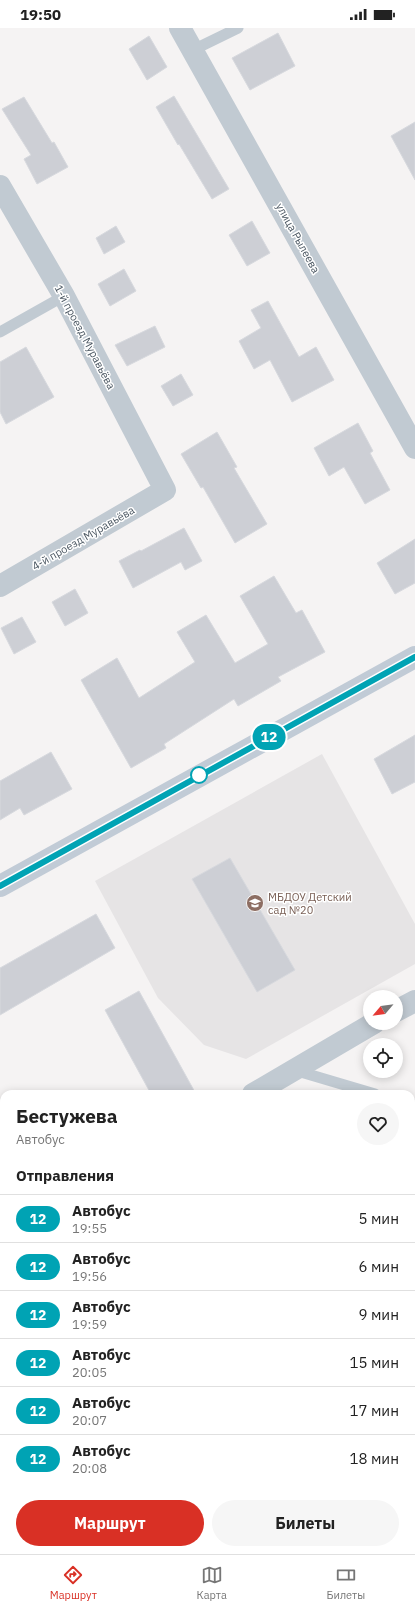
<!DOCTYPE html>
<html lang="ru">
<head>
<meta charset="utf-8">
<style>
  body { margin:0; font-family:"IBM Plex Sans",sans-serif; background:#f6f6f6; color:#222; height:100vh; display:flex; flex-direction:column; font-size:15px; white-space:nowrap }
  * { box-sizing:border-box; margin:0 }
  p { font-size:13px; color:#767676 }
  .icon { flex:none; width:22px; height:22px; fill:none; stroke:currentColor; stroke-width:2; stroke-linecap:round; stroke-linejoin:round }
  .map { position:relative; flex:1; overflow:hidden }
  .details { position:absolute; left:0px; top:1062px; width:415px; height:464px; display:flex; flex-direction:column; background:#fff; border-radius:12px 12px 0 0; box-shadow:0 2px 10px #0003 }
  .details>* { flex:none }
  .badge { padding:0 8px; border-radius:13px; font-size:14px; line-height:26px }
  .needle { width:26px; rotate:241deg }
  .buttons { position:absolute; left:363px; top:962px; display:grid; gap:8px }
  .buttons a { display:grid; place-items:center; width:40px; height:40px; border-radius:50%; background:#fff; box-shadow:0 2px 10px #0003; font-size:20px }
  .map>.badge { position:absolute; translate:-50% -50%; box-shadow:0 0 0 2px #fff }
  h2 { padding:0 16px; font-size:15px; line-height:36px }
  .round { display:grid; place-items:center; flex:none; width:42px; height:42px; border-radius:21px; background:#f6f6f6 }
  .head { display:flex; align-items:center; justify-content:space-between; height:68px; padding:0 16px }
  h1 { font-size:19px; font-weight:700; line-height:30px }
  .action { display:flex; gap:8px; margin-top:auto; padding:8px 16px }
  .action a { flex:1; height:46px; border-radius:24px; background:#d93025; color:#fff; font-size:16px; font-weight:700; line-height:46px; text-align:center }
  .action a+a { background:#f6f6f6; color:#222 }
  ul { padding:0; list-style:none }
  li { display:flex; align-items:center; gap:12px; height:48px; padding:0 16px; border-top:1px solid #e0e0e0 }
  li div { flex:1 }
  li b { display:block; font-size:15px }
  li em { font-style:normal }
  li .badge { min-width:44px; font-weight:700; text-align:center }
  .status { display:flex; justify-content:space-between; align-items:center; height:28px; padding:0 20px; background:#fff; direction:ltr }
  .status svg { height:11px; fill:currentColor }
  .menu { display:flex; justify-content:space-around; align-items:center; height:56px; border-top:1px solid #e0e0e0; background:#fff; font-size:11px; color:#767676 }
  .menu a { display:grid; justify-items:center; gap:2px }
  .menu .selected { color:#d93025 }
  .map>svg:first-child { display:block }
  .education { fill:#e6e4e5 }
  .building { fill:#cdcfd5; stroke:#d7d9de }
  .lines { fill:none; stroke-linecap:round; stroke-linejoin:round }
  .lane { stroke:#c1cad2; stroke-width:11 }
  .street { stroke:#c1cad2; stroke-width:22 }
  .secondary { stroke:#c1cbd6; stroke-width:22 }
  .line-casing { stroke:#fff; stroke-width:9 }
  .line { stroke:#00a3b4; stroke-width:6 }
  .stop-dot { fill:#fff; stroke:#00a3b4; stroke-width:2 }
  .labels { text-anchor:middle; stroke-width:3; stroke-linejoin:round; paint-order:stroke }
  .street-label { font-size:11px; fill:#4a5661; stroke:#fff }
  .education-label { font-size:11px; fill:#785e54; stroke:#fff; text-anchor:start }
</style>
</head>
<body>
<div class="status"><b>19:50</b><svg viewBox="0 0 49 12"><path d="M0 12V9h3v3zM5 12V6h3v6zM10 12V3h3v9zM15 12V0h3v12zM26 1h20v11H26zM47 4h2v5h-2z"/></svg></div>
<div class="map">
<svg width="415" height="1526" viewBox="0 0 415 1526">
  <rect width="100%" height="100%" fill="#f5f3f3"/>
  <path class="education" d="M 322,726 L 415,896 L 415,936 L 246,1031 L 204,1017 L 158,970 L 95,853 Z"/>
  <path class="building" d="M 278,5 L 295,38 L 250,62 L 232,30 Z
    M 149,8 L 167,39 L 147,52 L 129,21 Z
    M 174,68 L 229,161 L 212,171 L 179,116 L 178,117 L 156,79 Z
    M 24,69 L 52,115 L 54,114 L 68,139 L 37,156 L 24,131 L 31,127 L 2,81 Z
    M 415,94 L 415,152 L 391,108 Z
    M 252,193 L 270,225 L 247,238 L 229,207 Z
    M 116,198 L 125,214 L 104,226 L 96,210 Z
    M 124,241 L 136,263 L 110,278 L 98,256 Z
    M 268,273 L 299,329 L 316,319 L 334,352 L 292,374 L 270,332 L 254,341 L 239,313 L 261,300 L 251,282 Z
    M 155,298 L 165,319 L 127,338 L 115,317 Z
    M 26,319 L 54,369 L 6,396 L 0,384 L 0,334 Z
    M 181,346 L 193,367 L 173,378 L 161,358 Z
    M 358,395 L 373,423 L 370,425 L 390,462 L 365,476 L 344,439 L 329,448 L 314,420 Z
    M 217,404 L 237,439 L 234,440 L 267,496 L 235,515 L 203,459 L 201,460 L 181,426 Z
    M 184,500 L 202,533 L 185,542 L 181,534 L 133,560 L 119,533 L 140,522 L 141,523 Z
    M 415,511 L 415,555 L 395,566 L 377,535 Z
    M 274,548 L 296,585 L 302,582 L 325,624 L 278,649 L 281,653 L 238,678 L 234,671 L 164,716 L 166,720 L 131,740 L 81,652 L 117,630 L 139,670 L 195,634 L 177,604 L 206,587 L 235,635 L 268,616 L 240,568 Z
    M 75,561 L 88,585 L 65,598 L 52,574 Z
    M 22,589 L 36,614 L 14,626 L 1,600 Z
    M 415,707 L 415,754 L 392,766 L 374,731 Z
    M 51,724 L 72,761 L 24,787 L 20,780 L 0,792 L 0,753 Z
    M 230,830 L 295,942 L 257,964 L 192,851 Z
    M 96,886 L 115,920 L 0,987 L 0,940 Z
    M 139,963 L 196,1066 L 151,1066 L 105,982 Z"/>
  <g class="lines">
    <path class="lane" d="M 193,22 L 238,0
      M 0,304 L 64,268
      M 294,1042 L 375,1066
      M 411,1076 L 415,1078
      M 0,1483 L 4,1481
      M 24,1522 L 26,1526"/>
    <path class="street" d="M 180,0 L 415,420
      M 0,158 L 64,268 L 165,462 L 0,558
      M 396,983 L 415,973
      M 253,1066 L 374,995
      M 0,1214 L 4,1212
      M 411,1237 L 415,1235"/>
    <path class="secondary" d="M 0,858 L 415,629
      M 0,1322 L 4,1329
      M 111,1522 L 113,1526"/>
  </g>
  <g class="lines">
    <g class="line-casing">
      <path id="line" d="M 0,858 L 415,629"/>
    </g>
    <use href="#line" class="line"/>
  </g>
  <defs>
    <g id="school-disc" transform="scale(0.9)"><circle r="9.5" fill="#8d6e63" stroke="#fff"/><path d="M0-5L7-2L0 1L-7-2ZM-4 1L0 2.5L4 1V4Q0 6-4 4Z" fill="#fff"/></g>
  </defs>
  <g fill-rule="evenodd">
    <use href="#school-disc" x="255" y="875"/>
  </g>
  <circle class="stop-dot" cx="199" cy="747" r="8"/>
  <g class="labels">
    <g class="street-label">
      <text transform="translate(298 210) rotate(61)" y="4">улица Рылеева</text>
      <text transform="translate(85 309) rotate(62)" y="4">1-й проезд Муравьёва</text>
      <text transform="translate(83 510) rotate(-30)" y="4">4-й проезд Муравьёва</text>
    </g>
    <g class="education-label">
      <text x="268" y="873">МБДОУ Детский<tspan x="268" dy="13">сад №20</tspan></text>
    </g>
  </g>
</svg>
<div class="buttons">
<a><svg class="needle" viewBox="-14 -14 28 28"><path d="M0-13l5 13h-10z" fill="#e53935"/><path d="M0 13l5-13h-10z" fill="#767676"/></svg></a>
<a><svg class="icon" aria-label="locate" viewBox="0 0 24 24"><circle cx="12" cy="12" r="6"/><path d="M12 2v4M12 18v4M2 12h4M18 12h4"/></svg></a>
</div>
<b class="badge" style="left:269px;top:709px;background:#00a3b4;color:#fff">12</b>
<section class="details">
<div class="head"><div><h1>Бестужева</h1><p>Автобус</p></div><a class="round"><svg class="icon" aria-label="heart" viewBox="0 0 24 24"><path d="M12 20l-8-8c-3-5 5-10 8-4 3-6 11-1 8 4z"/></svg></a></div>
<h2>Отправления</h2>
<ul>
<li><span class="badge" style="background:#00a3b4;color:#fff">12</span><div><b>Автобус</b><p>19:55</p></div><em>5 мин</em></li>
<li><span class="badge" style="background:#00a3b4;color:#fff">12</span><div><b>Автобус</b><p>19:56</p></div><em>6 мин</em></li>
<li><span class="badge" style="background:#00a3b4;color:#fff">12</span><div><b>Автобус</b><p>19:59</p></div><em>9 мин</em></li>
<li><span class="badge" style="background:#00a3b4;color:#fff">12</span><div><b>Автобус</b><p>20:05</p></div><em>15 мин</em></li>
<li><span class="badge" style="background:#00a3b4;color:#fff">12</span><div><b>Автобус</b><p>20:07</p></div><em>17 мин</em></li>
<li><span class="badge" style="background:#00a3b4;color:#fff">12</span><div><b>Автобус</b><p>20:08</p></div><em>18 мин</em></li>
</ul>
<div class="action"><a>Маршрут</a><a>Билеты</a></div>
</section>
</div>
<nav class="menu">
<a class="selected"><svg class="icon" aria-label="directions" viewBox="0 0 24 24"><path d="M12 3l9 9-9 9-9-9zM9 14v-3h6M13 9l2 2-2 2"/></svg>Маршрут</a>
<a><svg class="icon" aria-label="map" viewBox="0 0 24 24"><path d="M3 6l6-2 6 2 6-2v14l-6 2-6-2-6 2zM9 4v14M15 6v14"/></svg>Карта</a>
<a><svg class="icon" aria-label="tickets" viewBox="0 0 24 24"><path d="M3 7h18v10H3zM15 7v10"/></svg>Билеты</a>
</nav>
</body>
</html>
